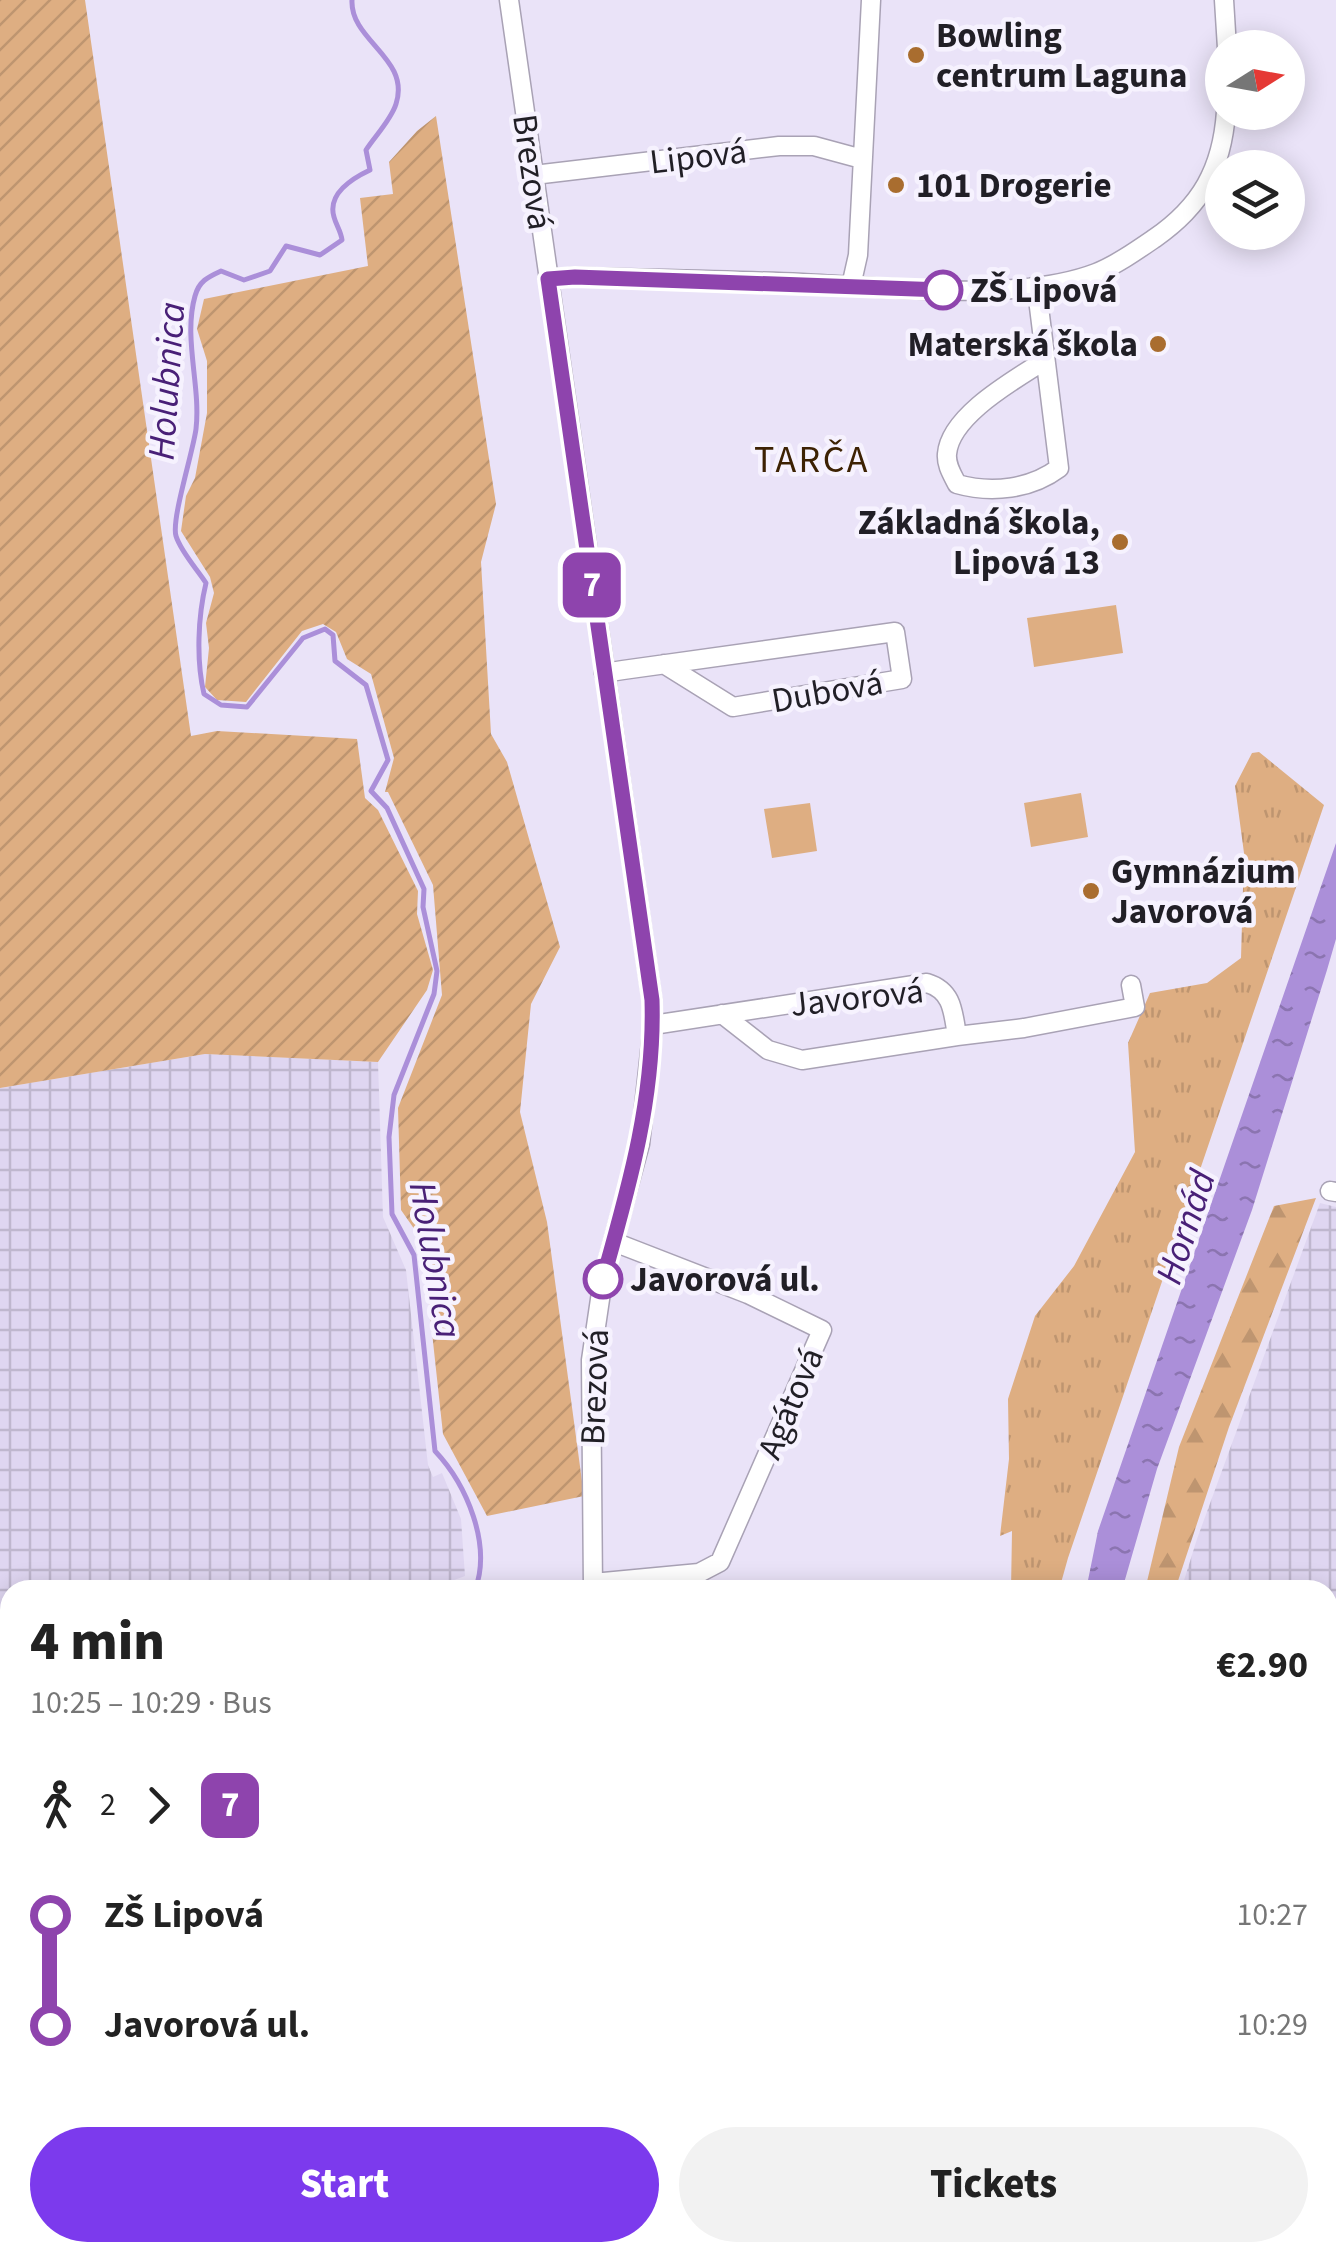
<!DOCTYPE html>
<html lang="en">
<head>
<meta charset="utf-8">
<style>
  body { margin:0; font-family:"Source Sans 3",sans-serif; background:#f2f2f2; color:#222; height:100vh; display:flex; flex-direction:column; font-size:38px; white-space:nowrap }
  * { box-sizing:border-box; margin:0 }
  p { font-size:32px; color:#767676 }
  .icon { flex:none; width:55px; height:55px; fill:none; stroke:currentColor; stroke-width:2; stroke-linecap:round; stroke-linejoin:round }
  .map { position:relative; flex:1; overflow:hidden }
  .panel { position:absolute; left:0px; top:1580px; width:1338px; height:682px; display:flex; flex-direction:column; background:#fff; border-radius:30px 30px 0 0; box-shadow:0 5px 25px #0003 }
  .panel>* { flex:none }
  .badge { padding:0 20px; border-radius:15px; font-size:35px; line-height:65px }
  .needle { width:65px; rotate:79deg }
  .tools { position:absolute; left:1205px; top:30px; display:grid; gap:20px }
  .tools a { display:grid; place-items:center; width:100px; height:100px; border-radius:50%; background:#fff; box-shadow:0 5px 25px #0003; font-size:50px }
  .map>.badge { position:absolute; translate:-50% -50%; box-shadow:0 0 0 5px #fff }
  .legs { display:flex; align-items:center; gap:15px; height:110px; padding:0 30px; font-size:32px }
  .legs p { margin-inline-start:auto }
  .summary { display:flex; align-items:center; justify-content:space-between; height:170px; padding:0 30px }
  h1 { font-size:55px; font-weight:800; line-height:75px }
  .button { display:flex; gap:20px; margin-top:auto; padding:20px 30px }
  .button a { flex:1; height:115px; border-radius:60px; background:#7c3aed; color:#fff; font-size:40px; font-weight:800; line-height:115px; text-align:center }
  .button a+a { background:#f2f2f2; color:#222 }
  ul { padding:0 30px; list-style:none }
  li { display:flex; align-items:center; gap:35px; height:110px; font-size:38px }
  li i { display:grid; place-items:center; width:15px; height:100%; margin:0 12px; background:currentColor }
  li i::after { content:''; width:25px; height:25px; margin:-12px; border:8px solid; border-radius:50%; background:#fff }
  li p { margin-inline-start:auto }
  li:first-child i { background:linear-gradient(#0000 50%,currentColor 0) }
  li:last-child i { background:linear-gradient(currentColor 50%,#0000 0) }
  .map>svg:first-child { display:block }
  .built { fill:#dfd6f1 }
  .industrial { fill:url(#industrial-grid) }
  .grass { fill:url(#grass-tufts) }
  .forest { fill:url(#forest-firs) }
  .park { fill:#deae82 }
  .garden { fill:url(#garden-furrows) }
  .water { fill:url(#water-ripples) }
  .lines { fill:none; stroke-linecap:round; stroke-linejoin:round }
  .stream { stroke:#ab8fd9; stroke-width:5 }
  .minor-casing { stroke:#a9a2b5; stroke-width:21 }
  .tertiary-casing { stroke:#a9a2b5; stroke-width:24 }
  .minor { stroke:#fff; stroke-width:18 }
  .tertiary { stroke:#fff; stroke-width:20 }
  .line-1-casing { stroke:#fff; stroke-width:22 }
  .line-1 { stroke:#8e44ad; stroke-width:15 }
  .poi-dot { fill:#a96d2f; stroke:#f6f2fe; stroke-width:4 }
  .stop-1-dot { fill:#fff; stroke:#8e44ad; stroke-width:5 }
  .labels { text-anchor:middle; stroke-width:9; stroke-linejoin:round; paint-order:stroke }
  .poi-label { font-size:35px; font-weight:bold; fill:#211f26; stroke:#f6f2fe; text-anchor:start }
  .street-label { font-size:35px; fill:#211f26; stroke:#f6f2fe }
  .stop-label { font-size:35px; font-weight:bold; fill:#211f26; stroke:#f6f2fe; text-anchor:start }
  .water-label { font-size:38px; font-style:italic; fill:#492077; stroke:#f6f2fe }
  .neighbourhood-label { font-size:38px; letter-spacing:2.5px; fill:#3d2203; stroke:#f6f2fe }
</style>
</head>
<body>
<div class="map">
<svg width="1336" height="2261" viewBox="0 0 1336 2261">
  <defs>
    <pattern id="industrial-grid" width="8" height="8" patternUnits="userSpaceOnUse" patternTransform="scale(2.5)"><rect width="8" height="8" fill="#dfd6f1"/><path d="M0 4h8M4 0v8" fill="none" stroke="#bfb7ce"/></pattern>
    <pattern id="grass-tufts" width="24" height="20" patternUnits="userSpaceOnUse" patternTransform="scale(2.5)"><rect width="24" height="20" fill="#deae82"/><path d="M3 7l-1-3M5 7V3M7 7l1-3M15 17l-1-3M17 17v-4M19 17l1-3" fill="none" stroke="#be9570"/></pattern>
    <pattern id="forest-firs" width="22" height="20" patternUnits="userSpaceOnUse" patternTransform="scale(2.5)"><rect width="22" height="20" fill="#deae82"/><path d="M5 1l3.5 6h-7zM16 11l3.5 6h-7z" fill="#be9570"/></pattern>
    <pattern id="garden-furrows" width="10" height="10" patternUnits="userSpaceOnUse" patternTransform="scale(2.5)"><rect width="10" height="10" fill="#deae82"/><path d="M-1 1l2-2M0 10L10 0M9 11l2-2" fill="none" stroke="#be9570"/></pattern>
    <pattern id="water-ripples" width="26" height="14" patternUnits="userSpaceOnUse" patternTransform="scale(2.5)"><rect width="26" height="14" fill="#ab8fd9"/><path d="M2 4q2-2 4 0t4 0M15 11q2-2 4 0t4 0" fill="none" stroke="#8b74b0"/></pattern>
  </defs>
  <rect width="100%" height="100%" fill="#eae3f8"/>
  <path class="built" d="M 1328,1657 L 1336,1657 L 1336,2261 L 942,2261 L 946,2252 L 1328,2252 Z"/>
  <path class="industrial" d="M 205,1054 L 378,1062 L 383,1217 L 406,1270 L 428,1465 L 433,1477 L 442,1473 L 461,1519 L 465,1576 L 427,1590 L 10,1590 L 10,2252 L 215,2252 L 219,2261 L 0,2261 L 0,1088 Z
    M 1320,1203 L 1336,1207 L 1336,1657 L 1328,1657 L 1328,1590 L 1181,1590 L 1197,1539 Z"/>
  <path class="grass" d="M 1259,752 L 1324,805 L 1068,1558 L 1059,1590 L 1011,1590 L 1012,1531 L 1000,1536 L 1009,1459 L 1008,1399 L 1035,1316 L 1074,1266 L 1135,1152 L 1128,1043 L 1150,993 L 1207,983 L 1241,958 L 1244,853 L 1235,786 L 1252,753 Z"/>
  <path class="forest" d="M 1316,1198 L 1229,1427 L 1175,1590 L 1145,1590 L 1179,1447 L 1274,1206 Z"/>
  <path class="park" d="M 1116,605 L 1123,653 L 1034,667 L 1027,618 Z
    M 1081,793 L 1088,837 L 1031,847 L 1024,803 Z
    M 810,803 L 817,851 L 772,858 L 764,809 Z
    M 361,2252 L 734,2252 L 734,2253 L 730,2261 L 355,2261 Z"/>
  <path class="garden" d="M 0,0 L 85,0 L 191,736 L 217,731 L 357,739 L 365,798 L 378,810 L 418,891 L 417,914 L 433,970 L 427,990 L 378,1062 L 205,1054 L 0,1088 Z
    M 436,116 L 496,504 L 481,562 L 491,734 L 507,762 L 560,947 L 531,1004 L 520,1112 L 547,1222 L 584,1496 L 487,1516 L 443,1434 L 422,1240 L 401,1210 L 398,1108 L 442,995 L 433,885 L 388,792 L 385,792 L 394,758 L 371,674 L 347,659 L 336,632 L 323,624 L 302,631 L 246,702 L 217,700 L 205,687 L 209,648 L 206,623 L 214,593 L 210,577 L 181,531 L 186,496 L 195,478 L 207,413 L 207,361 L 197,329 L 204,299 L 368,266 L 360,198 L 393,194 L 389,162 L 417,131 Z"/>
  <path class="water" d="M 1336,843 L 1336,939 L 1327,970 L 1252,1210 L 1157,1469 L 1122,1590 L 1086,1590 L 1098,1531 Z"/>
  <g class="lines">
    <path class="stream" d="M 352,0 C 350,41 411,58 396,104 C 391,120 375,136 366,150 L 370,170 C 353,178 327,194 334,217 C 336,225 341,231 342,240 L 320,255 L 286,246 L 270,271 L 244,280 L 221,271 C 208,277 199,281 195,296 C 183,338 201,386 196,429 C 193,452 171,520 176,536 C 181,552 197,569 206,583 C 198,616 196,660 204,694 L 221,705 L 247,707 L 303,638 L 325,629 L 333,635 L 335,661 L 366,685 L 388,760 L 371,791 L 387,808 L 424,889 L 423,907 L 437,971 L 434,994 L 394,1095 L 389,1137 L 392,1214 L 414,1255 L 435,1451 C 467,1485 492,1545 475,1590
      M 341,2261 L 345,2252"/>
    <g class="minor-casing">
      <path id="minor" d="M 509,0 L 652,1000 L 653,1025 L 640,1144 L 603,1279 L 591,1360 L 593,1590
        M 1224,0 L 1227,48
        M 534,175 L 779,146 L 814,146 L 862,159
        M 548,279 L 575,277 C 650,279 726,280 802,283 C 886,287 1018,303 1096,273 C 1116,265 1136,251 1155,238 C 1201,206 1222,169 1226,112
        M 851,286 L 858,255 L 871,0
        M 1033,287 L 1038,299 L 1059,468 C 1031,489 992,494 957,484 C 952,474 946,465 947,454 C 950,415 1016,379 1045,360
        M 604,673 L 623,670 L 895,632 L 902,679 L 733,707 L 664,664
        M 653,1025 L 927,983 C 953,991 953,1012 957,1036 L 802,1060 L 768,1050 L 722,1014
        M 957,1036 L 1024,1028 L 1135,1007 L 1131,985
        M 1330,1191 L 1336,1192
        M 593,1583 L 699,1573 L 720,1562 L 822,1330 L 748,1294 L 614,1242"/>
    </g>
    <g class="tertiary-casing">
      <path id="tertiary" d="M 1328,1668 L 1336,1667
        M 745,2261 L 749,2252"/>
    </g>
    <use href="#minor" class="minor"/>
    <use href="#tertiary" class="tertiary"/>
  </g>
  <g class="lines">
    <g class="line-1-casing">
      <path id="line-1" d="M 603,1279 C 629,1187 655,1097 652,1000 L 548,279 L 575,277 L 943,290"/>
    </g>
    <use href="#line-1" class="line-1"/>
  </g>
  <g class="poi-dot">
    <circle cx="916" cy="55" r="10"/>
    <circle cx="896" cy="185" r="10"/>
    <circle cx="1158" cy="344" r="10"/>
    <circle cx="1120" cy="542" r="10"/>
    <circle cx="1091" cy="891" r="10"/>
  </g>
  <g class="stop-1-dot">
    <circle cx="943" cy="290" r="18"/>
    <circle cx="603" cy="1279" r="18"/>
  </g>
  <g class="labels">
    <g class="poi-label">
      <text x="936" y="47">Bowling<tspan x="936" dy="40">centrum Laguna</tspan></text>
      <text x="916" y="197">101 Drogerie</text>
      <text x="1138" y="356" text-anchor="end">Materská škola</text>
      <text x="1100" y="534" text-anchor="end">Základná škola,<tspan x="1100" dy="40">Lipová 13</tspan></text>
      <text x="1111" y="883">Gymnázium<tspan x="1111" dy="40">Javorová</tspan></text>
    </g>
    <g class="street-label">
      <text transform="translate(698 156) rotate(-7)" y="12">Lipová</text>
      <text transform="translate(533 172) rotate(82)" y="12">Brezová</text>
      <text transform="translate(827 691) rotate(-10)" y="12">Dubová</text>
      <text transform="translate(857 997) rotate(-6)" y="12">Javorová</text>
      <text transform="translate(594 1387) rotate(-88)" y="12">Brezová</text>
      <text transform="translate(790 1403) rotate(-67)" y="12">Agátová</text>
    </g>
    <g class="stop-label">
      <text x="970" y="302">ZŠ Lipová</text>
      <text x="630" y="1291">Javorová ul.</text>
    </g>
    <g class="water-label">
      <text transform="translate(166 381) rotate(-86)" y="13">Holubnica</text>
      <text transform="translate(1185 1227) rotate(-72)" y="13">Hornád</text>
      <text transform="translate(436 1260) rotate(80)" y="13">Holubnica</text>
    </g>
    <g class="neighbourhood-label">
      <text x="812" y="472">TARČA</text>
    </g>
  </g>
</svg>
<div class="tools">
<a><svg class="needle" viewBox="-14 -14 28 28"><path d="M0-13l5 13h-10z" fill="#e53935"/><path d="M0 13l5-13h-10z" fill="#767676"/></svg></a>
<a><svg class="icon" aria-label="layers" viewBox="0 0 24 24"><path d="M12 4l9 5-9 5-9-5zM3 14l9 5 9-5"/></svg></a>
</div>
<b class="badge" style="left:592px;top:585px;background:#8e44ad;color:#fff">7</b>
<section class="panel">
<div class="summary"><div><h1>4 min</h1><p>10:25 – 10:29 · Bus</p></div><b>€2.90</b></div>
<div class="legs"><svg class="icon" aria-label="walk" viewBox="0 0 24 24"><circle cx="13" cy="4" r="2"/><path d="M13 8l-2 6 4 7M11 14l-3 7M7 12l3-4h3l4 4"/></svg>2<svg class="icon" aria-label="forward" viewBox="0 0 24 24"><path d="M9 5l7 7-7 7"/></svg><b class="badge" style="background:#8e44ad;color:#fff">7</b></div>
<ul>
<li><i style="color:#8e44ad"></i><b>ZŠ Lipová</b><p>10:27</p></li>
<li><i style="color:#8e44ad"></i><b>Javorová ul.</b><p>10:29</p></li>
</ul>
<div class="button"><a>Start</a><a>Tickets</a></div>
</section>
</div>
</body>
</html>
